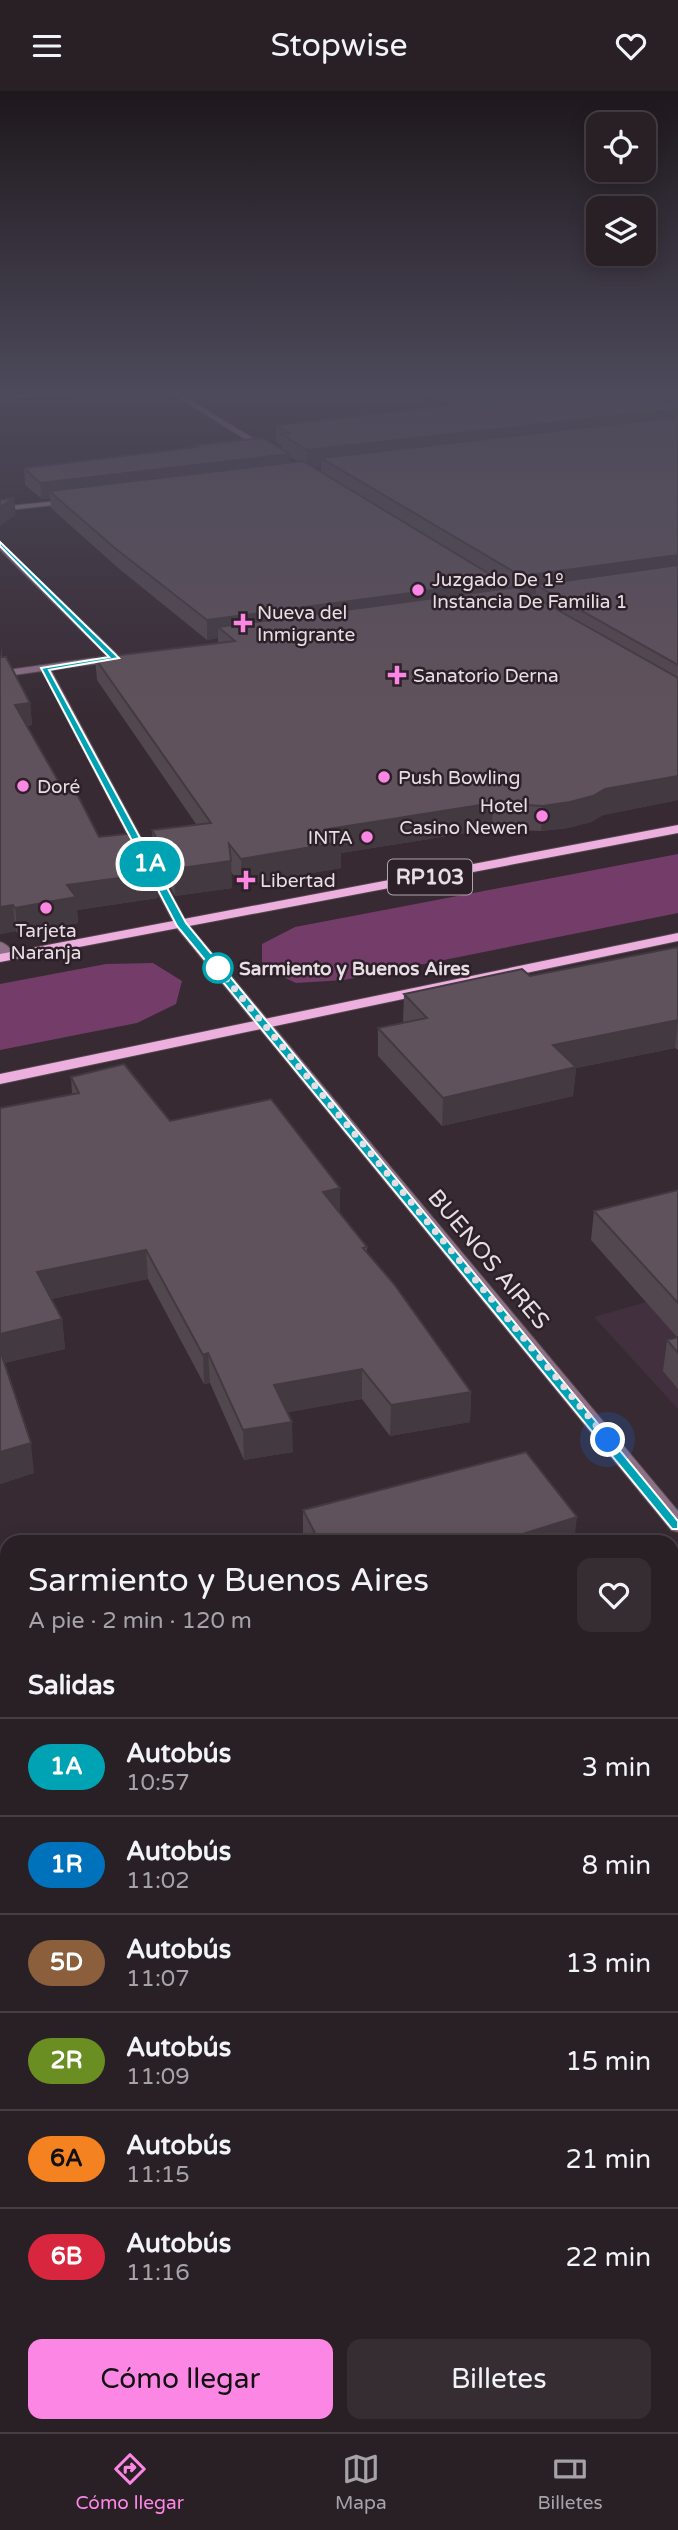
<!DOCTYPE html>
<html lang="es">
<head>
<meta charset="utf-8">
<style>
  body { margin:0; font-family:"Varela Round",sans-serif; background:#352d32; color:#f1f3f6; height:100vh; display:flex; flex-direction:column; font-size:26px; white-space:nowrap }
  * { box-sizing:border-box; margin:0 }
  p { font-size:23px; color:#a5a3a7 }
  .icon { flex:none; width:38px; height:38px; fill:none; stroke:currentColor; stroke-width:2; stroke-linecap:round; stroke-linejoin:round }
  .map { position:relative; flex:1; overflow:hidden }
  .panel { position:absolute; left:0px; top:1444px; width:679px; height:898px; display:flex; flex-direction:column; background:#292026; border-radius:21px 21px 0 0; box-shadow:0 4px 18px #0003,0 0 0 2px #453e43 }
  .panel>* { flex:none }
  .badge { padding:0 14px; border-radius:23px; font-size:24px; line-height:46px }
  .tools { position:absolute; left:586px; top:21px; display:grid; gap:14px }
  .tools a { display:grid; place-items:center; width:70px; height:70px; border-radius:14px; background:#292026; box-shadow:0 4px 18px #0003,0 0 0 2px #453e43; font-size:35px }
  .you { position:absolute; width:35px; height:35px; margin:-18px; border:5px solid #fff; border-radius:50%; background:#1a73e8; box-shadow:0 0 0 10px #1a73e833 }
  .map>.badge { position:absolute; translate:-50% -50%; box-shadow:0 0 0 4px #fff }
  h2 { padding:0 28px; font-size:26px; line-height:63px }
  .round { display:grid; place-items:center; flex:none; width:74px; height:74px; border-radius:14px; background:#352d32 }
  .head { display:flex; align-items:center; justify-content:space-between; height:119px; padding:0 28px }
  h1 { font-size:33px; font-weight:600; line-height:52px }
  .action { display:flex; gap:14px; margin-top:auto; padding:14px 28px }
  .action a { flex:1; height:80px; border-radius:14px; background:#fc86e4; color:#111; font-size:28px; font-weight:600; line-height:80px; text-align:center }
  .action a+a { background:#352d32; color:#f1f3f6 }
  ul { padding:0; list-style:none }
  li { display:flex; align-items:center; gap:21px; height:98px; padding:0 28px; border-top:2px solid #453e43 }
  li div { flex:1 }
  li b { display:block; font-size:26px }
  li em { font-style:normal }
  li .badge { min-width:77px; font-weight:700; text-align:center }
  header { display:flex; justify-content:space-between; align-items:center; height:91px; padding:0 28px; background:#292026; font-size:32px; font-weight:600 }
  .menu { display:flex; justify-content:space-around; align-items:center; height:98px; border-top:2px solid #453e43; background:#292026; font-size:19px; color:#a5a3a7 }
  .menu a { display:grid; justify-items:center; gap:4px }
  .menu .active { color:#fc86e4 }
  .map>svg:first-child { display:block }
  .built { fill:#43303e }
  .green { fill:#743d69 }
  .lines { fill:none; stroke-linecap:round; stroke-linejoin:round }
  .minor-casing { stroke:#53474f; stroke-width:2 }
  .major-casing { stroke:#53474f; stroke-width:2 }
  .minor { fill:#8d6f86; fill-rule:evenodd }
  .major { fill:#ecafde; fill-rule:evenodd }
  .wall { fill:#53474f; fill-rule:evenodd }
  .shaded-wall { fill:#433940 }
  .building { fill:#60525c; stroke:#433940; stroke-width:2 }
  .line { fill:#00a3b4; stroke:#fff; stroke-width:2 }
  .walk { stroke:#e7dee4; stroke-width:7; stroke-dasharray:0 12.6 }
  .poi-dot { fill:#fc86e4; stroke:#2d2029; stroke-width:2.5 }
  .stop-dot { fill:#fff; stroke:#00a3b4; stroke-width:3.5 }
  .labels { text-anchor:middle; stroke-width:5; stroke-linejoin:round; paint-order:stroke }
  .far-poi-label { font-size:19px; fill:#e7dee4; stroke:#2d2029; text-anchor:start }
  .far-stop-label { font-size:19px; font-weight:bold; fill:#e7dee4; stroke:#2d2029; text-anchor:start }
  .shield { fill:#2d2029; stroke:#afa5ac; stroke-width:2 }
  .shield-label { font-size:21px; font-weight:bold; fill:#e7dee4 }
  .street-label { font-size:23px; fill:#e7dee4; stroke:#2d2029 }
</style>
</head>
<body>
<header><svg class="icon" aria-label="menu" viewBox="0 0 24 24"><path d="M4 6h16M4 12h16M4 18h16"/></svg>Stopwise<svg class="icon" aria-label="heart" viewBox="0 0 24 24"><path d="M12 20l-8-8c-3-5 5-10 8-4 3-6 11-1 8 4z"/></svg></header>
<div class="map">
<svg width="678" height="2341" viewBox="0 0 678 2341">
  <rect width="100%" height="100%" fill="#372a33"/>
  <path class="built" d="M 678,1202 L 678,1318 L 594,1226 Z"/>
  <path class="green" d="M 678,763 L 678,822 L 344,889 L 296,892 L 262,876 L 262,853 L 295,836 Z
    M 153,872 L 182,890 L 176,913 L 137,932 L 0,959 L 0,893 L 106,873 Z"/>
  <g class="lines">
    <g class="minor-casing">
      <path id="minor" d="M 64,300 L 87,300 L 0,309 L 0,305 Z
        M 168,300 L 175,300 L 274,360 L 267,362 Z
        M 76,408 L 73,412 L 0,420 L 0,416 Z
        M 0,451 L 121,567 L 116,570 L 51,579 L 187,832 L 678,1420 L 678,1441 L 671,1439 L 176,836 L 42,580 L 0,586 L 0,580 L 107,565 L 0,459 Z
        M 0,851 C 6,852 17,862 13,868 L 3,868 L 0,864 Z
        M 678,1524 L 678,1540 L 672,1542 L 672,1526 Z
        M 7,1749 L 7,1770 L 0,1772 L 0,1751 Z"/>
    </g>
    <g class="major-casing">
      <path id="major" d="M 678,734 L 678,742 L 0,871 L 0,863 Z
        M 678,842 L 678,850 L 0,993 L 0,983 Z"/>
    </g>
    <use href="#minor" class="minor"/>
    <use href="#major" class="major"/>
  </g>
  <path class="wall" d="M 420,300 L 678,300 L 678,709 L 603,724 L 591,731 L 568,737 L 541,740 L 492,738 L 341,762 L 341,777 L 242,794 L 231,781 L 232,797 L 175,805 L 154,765 L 152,739 L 196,733 L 97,589 L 95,567 L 218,552 L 218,547 L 207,549 L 117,476 L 51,417 L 50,407 L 42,408 L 25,394 L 24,377 L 196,356 L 196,354 L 281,358 L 281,354 L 276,351 L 276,334 L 451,315 ZM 290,366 L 299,371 L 290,372 ZM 321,375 L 321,381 L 312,376 Z
    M 1,555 L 2,566 L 30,612 L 32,634 L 27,635 L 65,702 L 99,746 L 158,807 L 77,819 L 78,832 L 18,843 L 16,840 L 0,843 Z
    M 678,856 L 678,959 L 675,957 L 576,977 L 573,1005 L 442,1035 L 378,965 L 378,937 L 404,931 L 403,930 L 404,903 L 530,885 Z
    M 71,986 L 170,1030 L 340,1122 L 367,1156 L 367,1161 L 471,1301 L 470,1331 L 390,1345 L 362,1308 L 287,1321 L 293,1361 L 244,1369 L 210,1292 L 204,1293 L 148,1188 L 51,1208 L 62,1228 L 65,1258 L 4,1272 L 34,1382 L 0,1393 L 0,1017 L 72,1003 Z
    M 678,1099 L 678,1298 L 663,1280 L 667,1249 L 677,1246 L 591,1149 L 594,1120 Z
    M 303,1419 L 574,1451 L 303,1445 Z
    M 678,1612 L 678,1874 L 672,1865 L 672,1614 Z"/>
  <path class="shaded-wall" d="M 678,318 L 678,334 L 321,367 L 321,375 L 308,376 L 307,359 Z
    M 290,363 L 290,379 L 49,400 L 50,407 L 42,408 L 40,392 Z
    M 14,407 L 16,424 L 0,435 L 0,416 Z
    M 678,464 L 678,484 L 536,494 L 536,503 L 520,505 L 521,485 Z
    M 501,490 L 500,508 L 218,536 L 218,547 L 207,549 L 207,529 Z
    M 30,612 L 32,634 L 17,636 L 15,614 Z
    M 678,685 L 678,709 L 603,724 L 591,731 L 568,737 L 541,740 L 543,715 L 605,698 Z
    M 493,712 L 492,738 L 341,762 L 341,777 L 242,794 L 241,768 L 329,738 Z
    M 231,770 L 232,797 L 175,805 L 174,778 Z
    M 157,782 L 158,807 L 77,819 L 78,832 L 18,843 L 15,817 L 67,794 Z
    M 13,814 L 16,840 L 0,843 L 0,816 Z
    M 678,929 L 675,957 L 576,977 L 573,1005 L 442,1035 L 443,1007 L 553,954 Z
    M 340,1097 L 340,1126 L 323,1101 Z
    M 146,1159 L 148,1188 L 41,1210 L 37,1181 Z
    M 62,1228 L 65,1258 L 0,1273 L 0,1243 Z
    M 208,1262 L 210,1292 L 204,1293 L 203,1264 Z
    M 362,1278 L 362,1308 L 274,1324 L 274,1294 Z
    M 471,1301 L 470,1331 L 390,1345 L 391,1314 Z
    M 292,1331 L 293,1361 L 244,1369 L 243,1339 Z
    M 31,1352 L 34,1382 L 0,1393 L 0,1361 Z
    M 577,1426 L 574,1451 L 497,1451 Z
    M 7,1618 L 7,1651 L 0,1654 L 0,1620 Z
    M 7,2021 L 7,2048 L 0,2051 L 0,2023 Z"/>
  <path class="building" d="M 453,300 L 639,300 L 678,315 L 678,318 L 307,359 L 281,343 L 290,342 L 276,334 L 478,312 Z
    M 661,300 L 678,300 L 678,306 Z
    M 678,326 L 678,464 L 521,485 L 321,367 Z
    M 263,347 L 290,363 L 40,392 L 24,377 L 198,356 L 196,354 Z
    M 303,370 L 501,490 L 207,529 L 116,458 L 49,400 Z
    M 14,407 L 0,416 L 0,409 Z
    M 678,474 L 678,574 L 536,494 Z
    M 517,496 L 678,587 L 678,685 L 605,698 L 593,705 L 570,711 L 543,715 L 493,712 L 329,738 L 341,751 L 241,768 L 229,753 L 231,770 L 174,778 L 152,739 L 211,732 L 95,567 L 235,550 L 218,536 Z
    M 0,566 L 6,566 L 30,612 L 15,614 L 65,702 L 76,701 L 99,746 L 135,742 L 157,782 L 67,794 L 76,806 L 15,817 L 13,814 L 0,816 Z
    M 678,856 L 678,929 L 553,954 L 576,976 L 443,1007 L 378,937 L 427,927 L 404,903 L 522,878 L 530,885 Z
    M 124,973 L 170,1030 L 271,1008 L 340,1097 L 323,1101 L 367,1156 L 363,1157 L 394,1193 L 471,1301 L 391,1314 L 362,1278 L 274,1294 L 292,1331 L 243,1339 L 208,1262 L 203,1264 L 146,1159 L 37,1181 L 62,1228 L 0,1243 L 0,1017 L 79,1002 L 71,986 Z
    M 678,1099 L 678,1212 L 594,1120 Z
    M 678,1246 L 678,1262 L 667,1249 Z
    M 0,1259 L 31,1352 L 0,1361 Z
    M 526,1361 L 577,1426 L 497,1451 L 282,1451 L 315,1442 L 303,1419 Z
    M 7,1545 L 7,1618 L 0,1620 L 0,1547 Z
    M 678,1612 L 678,1841 L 672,1831 L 672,1614 Z
    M 7,1891 L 7,2021 L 0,2023 L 0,1894 Z
    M 7,2213 L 7,2334 L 30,2334 L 31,2341 L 0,2341 L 0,2215 Z"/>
  <linearGradient id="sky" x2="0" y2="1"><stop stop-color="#1e171c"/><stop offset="0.48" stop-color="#4d4a5b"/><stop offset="1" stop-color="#4d4a5b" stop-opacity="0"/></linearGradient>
  <rect width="678" height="627" fill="url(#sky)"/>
  <path class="line" d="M 0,451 L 119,567 L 49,579 L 186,832 L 678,1430 L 678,1438 L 672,1438 L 177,835 L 41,577 L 109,566 L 0,455 Z"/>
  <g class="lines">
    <path class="walk" d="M 218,877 L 214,873 L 608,1349"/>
  </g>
  <g class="poi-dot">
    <circle cx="418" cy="499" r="7"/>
    <path d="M239.5 521.5h7v7h7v7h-7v7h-7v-7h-7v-7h7z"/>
    <path d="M393.5 573.5h7v7h7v7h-7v7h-7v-7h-7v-7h7z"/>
    <circle cx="384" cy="686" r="7"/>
    <circle cx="23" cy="695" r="7"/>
    <circle cx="542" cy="725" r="7"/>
    <circle cx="367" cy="746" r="7"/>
    <path d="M242.5 778.5h7v7h7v7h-7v7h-7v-7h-7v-7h7z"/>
    <circle cx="46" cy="817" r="7"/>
  </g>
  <circle class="stop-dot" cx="218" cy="877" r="14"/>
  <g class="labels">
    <g class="far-poi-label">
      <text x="432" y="495">Juzgado De 1º<tspan x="432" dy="22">Instancia De Familia 1</tspan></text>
      <text x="257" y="528">Nueva del<tspan x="257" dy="22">Inmigrante</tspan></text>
      <text x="413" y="591">Sanatorio Derna</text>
      <text x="398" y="693">Push Bowling</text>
      <text x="37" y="702">Doré</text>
      <text x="528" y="721" text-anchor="end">Hotel<tspan x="528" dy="22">Casino Newen</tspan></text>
      <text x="353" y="753" text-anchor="end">INTA</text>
      <text x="260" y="796">Libertad</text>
      <text x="46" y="846" text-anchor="middle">Tarjeta<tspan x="46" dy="22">Naranja</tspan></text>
    </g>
    <g class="far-stop-label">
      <text x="239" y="884">Sarmiento y Buenos Aires</text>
    </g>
    <rect class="shield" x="388" y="768.5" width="84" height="35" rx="5"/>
    <g class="shield-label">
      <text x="430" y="793">RP103</text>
    </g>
    <g class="street-label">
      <text transform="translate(489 1168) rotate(50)" y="8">BUENOS AIRES</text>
    </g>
  </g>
</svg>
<div class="tools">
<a><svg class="icon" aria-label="locate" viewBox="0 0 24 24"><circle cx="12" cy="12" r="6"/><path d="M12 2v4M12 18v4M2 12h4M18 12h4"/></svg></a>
<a><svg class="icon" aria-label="layers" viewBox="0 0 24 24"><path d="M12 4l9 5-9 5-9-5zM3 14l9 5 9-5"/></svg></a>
</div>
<div class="you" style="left:608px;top:1349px"></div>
<b class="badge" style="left:150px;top:773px;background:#00a3b4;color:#fff">1A</b>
<section class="panel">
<div class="head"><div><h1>Sarmiento y Buenos Aires</h1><p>A pie · 2 min · 120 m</p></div><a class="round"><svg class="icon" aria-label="heart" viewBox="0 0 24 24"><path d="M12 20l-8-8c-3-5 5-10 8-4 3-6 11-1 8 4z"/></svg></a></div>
<h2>Salidas</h2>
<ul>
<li><span class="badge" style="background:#00a3b4;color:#fff">1A</span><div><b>Autobús</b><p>10:57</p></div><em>3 min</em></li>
<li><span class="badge" style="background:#0072bc;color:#fff">1R</span><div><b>Autobús</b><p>11:02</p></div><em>8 min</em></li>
<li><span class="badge" style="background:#8b5e3c;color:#fff">5D</span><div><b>Autobús</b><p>11:07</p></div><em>13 min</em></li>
<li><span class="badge" style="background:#6b8e23;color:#fff">2R</span><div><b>Autobús</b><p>11:09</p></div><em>15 min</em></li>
<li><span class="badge" style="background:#f58220;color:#111">6A</span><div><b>Autobús</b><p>11:15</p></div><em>21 min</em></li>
<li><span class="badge" style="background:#d7263d;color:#fff">6B</span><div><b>Autobús</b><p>11:16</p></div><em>22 min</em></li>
</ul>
<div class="action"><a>Cómo llegar</a><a>Billetes</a></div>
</section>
</div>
<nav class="menu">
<a class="active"><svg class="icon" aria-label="directions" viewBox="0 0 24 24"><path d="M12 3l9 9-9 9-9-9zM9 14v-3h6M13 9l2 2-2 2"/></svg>Cómo llegar</a>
<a><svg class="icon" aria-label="map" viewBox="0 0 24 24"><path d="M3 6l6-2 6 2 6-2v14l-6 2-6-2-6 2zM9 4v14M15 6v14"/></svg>Mapa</a>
<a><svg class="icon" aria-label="tickets" viewBox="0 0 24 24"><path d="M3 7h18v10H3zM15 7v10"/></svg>Billetes</a>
</nav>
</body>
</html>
